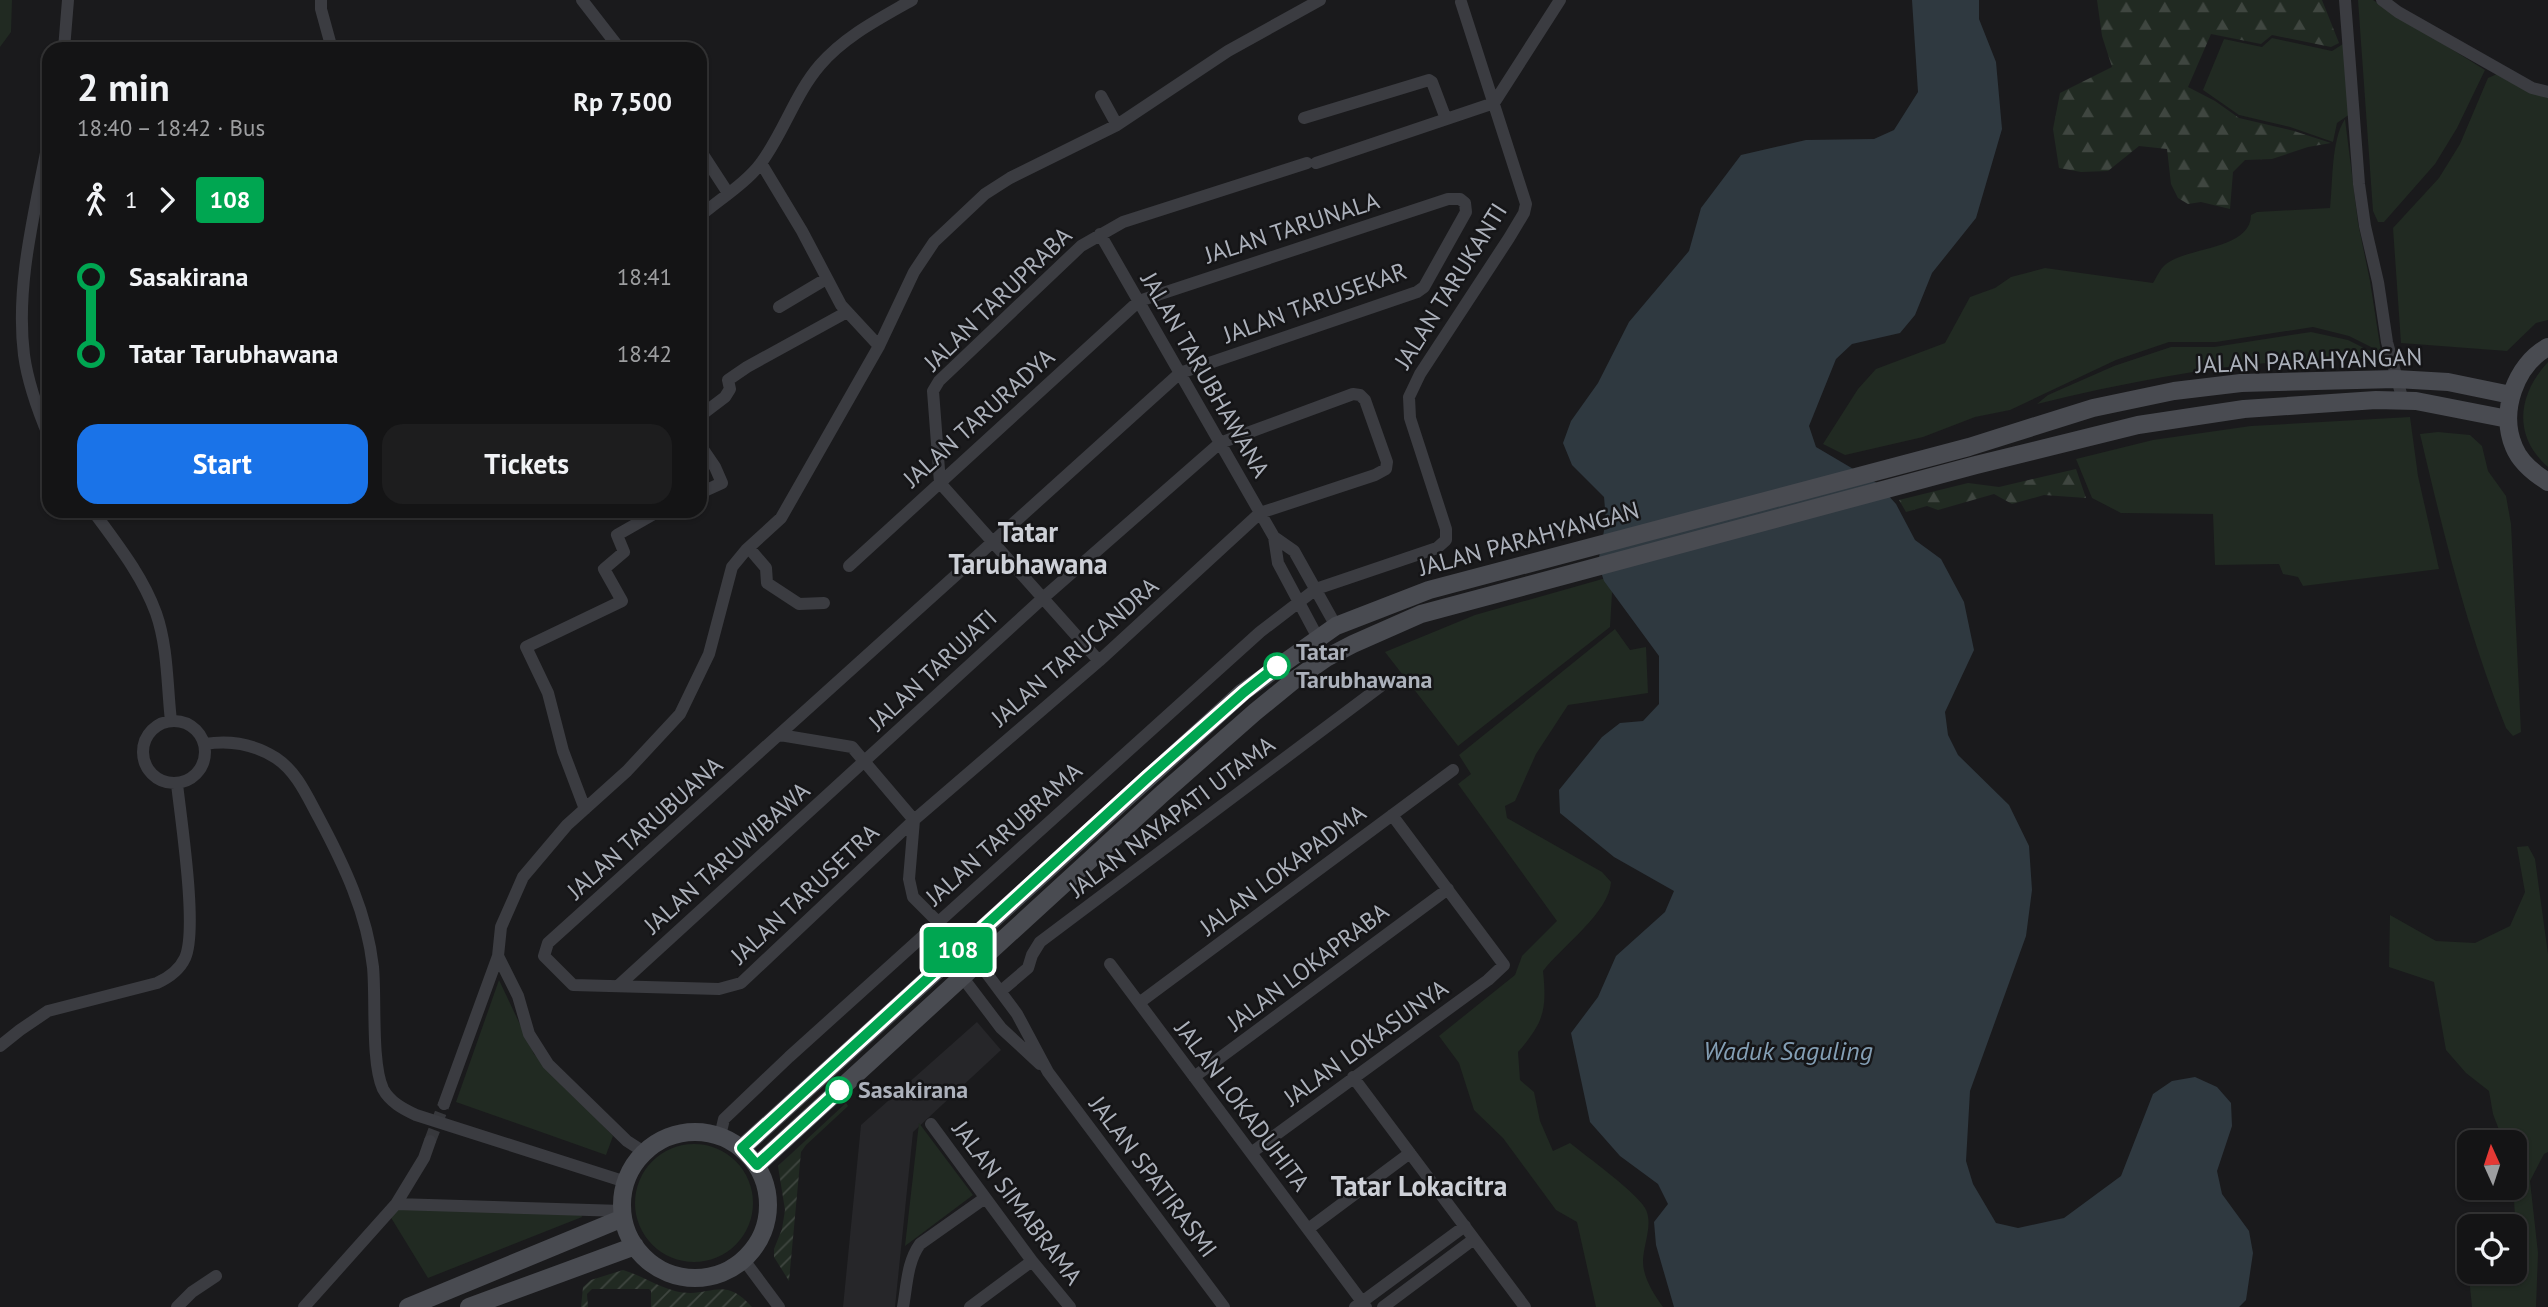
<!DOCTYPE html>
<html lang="en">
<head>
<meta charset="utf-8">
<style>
  body { margin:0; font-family:"PT Sans",sans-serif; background:#1d1d1e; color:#f1f3f6; height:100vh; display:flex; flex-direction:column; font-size:26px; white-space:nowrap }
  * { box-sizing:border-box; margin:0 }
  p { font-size:23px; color:#9d9ea0 }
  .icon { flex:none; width:38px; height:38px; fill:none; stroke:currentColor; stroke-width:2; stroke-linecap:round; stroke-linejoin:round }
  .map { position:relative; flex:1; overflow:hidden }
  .details { position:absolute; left:42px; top:42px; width:665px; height:476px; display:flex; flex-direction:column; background:#141415; border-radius:21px; box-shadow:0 2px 5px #0004,0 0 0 2px #333334 }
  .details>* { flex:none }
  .badge { padding:0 14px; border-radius:5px; font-size:24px; line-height:46px }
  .needle { width:46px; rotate:357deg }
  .fabs { position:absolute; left:2457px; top:1130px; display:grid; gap:14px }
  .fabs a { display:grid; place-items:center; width:70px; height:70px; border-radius:14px; background:#141415; box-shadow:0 2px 5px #0004,0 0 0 2px #333334; font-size:35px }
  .map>.badge { position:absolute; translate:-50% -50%; box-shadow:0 0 0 4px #fff }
  .legs { display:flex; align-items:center; gap:10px; height:77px; padding:0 35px; font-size:23px }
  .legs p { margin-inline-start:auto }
  .headline { display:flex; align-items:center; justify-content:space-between; height:119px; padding:0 35px }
  h1 { font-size:38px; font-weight:700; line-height:52px }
  .action { display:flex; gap:14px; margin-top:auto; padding:14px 35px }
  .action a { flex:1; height:80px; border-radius:21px; background:#1a73e8; color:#fff; font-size:28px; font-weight:700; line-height:80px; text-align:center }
  .action a+a { background:#1d1d1e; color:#f1f3f6 }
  ul { padding:0 35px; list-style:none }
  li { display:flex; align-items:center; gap:24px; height:77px; font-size:26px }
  li i { display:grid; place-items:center; width:10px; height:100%; margin:0 9px; background:currentColor }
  li i::after { content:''; width:18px; height:18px; margin:-9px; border:5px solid; border-radius:50%; background:#141415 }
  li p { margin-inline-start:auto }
  li:first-child i { background:linear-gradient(#0000 50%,currentColor 0) }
  li:last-child i { background:linear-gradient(currentColor 50%,#0000 0) }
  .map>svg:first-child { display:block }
  .built { fill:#262629 }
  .green { fill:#212a22 }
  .forest { fill:url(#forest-firs) }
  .garden { fill:url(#garden-furrows) }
  .water { fill:#2f3940 }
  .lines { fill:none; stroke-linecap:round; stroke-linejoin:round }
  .minor-tunnel { stroke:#37383c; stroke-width:12; stroke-dasharray:12 6; stroke-linecap:butt }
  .minor { stroke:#3b3c41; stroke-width:12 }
  .secondary { stroke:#494b51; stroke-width:18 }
  .line-1-casing { stroke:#fff; stroke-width:16 }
  .line-1 { stroke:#00a651; stroke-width:10 }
  .stop-1-dot { fill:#fff; stroke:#00a651; stroke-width:3.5 }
  .labels { text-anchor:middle; stroke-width:5; stroke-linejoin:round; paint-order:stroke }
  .street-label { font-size:24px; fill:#acb1bb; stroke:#151517 }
  .stop-label { font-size:24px; font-weight:bold; fill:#acb1bb; stroke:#151517; text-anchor:start }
  .water-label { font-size:26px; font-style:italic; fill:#849fb5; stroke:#151517 }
  .quarter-label { font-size:28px; font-weight:bold; fill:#cdd0d7; stroke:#151517 }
</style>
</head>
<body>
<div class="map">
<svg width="2548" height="1307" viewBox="0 0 2548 1307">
  <defs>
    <pattern id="forest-firs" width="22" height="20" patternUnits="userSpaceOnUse" patternTransform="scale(1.75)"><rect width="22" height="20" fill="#212a22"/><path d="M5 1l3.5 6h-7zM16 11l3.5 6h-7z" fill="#3f4640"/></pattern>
    <pattern id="garden-furrows" width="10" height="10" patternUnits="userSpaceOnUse" patternTransform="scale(1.75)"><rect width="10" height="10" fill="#212a22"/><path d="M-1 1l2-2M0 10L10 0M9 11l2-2" fill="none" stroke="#3f4640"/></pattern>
  </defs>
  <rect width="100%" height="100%" fill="#1a1a1c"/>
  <path class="built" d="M 977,1022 L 1001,1050 L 913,1132 L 895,1307 L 843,1307 L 861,1125 Z"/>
  <path class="green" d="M 0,0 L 12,0 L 11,32 L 0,47 Z
    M 2358,0 L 2373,0 L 2485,70 L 2457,128 L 2435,164 L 2384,222 L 2378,222 L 2373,211 Z
    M 2272,38 L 2332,51 L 2343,44 L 2353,112 L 2337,123 L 2333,142 L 2290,127 L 2239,115 L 2203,90 L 2224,39 L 2262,47 Z
    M 2497,74 L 2548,90 L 2548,320 L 2536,323 L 2507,351 L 2401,343 L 2393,228 L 2439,178 L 2460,144 L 2488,78 Z
    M 2345,119 L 2358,223 L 2370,281 L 2381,352 L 2349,336 L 2313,327 L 2216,342 L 2169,342 L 2116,360 L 2010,410 L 1975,417 L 1923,437 L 1845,455 L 1823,444 L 1858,389 L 1876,369 L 1945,343 L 1970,297 L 1995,288 L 2011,277 L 2045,268 L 2153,283 C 2156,278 2160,269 2165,265 C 2185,247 2251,250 2251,215 L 2257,212 L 2330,208 C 2333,183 2331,140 2345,119 Z
    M 2311,332 L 2348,340 L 2384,358 C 2266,356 2151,376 2037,404 L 2048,395 L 2114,366 L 2171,347 L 2214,347 Z
    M 2548,362 L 2548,467 C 2512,436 2518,394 2548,362 Z
    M 2410,417 L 2418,476 L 2439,569 L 2303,586 L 2298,577 L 2283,574 L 2279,564 L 2215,565 L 2213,514 L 2121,513 L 2092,498 L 2076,459 L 2153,440 L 2251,426 Z
    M 2438,432 L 2470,435 L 2482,446 L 2488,471 L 2506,496 L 2511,524 L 2521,732 L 2513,736 L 2506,728 C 2467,630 2444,536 2420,434 Z
    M 1613,576 L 1610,627 L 1458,746 L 1385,652 L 1475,615 Z
    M 1615,629 L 1630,650 L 1646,647 L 1648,693 L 1568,705 L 1536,754 L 1515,801 L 1505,806 L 1507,818 L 1602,872 L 1611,882 C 1609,913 1562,946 1543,971 C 1547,1010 1544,1022 1518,1052 L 1520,1080 L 1534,1092 L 1540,1121 L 1553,1151 L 1570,1143 C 1587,1157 1635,1191 1645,1208 C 1654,1223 1643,1245 1643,1262 C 1643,1277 1654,1295 1663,1307 L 1596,1307 L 1577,1222 L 1556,1210 L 1503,1138 L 1474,1110 L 1459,1063 L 1439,1036 L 1515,975 L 1522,956 L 1557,921 L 1458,784 L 1471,774 L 1459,755 Z
    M 2528,846 L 2535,859 L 2548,954 L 2548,1152 L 2544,1154 L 2530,1181 L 2538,1253 L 2536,1307 L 2472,1307 L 2469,1277 L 2471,1272 L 2515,1272 L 2515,1242 L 2517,1241 L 2513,1188 L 2515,1188 L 2515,1143 L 2504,1143 L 2493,1114 L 2489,1091 L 2466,1073 L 2446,1050 L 2434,982 L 2389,967 L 2390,915 L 2436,941 L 2475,943 L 2510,926 L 2525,892 L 2517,847 Z
    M 499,980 L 534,1054 L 613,1136 L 606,1155 L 456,1102 Z
    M 919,1123 L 973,1195 L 905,1246 Z
    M635 1203a59 59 0 1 1 118 0a59 59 0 1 1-118 0Z
    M 398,1209 L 581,1214 L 582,1217 L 428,1278 L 390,1216 Z"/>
  <path class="forest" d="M 2097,0 L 2322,0 L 2339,43 L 2331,47 L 2272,35 L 2261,44 L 2211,34 L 2188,87 L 2215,101 L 2239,118 L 2294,131 L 2331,143 L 2308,147 L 2272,159 L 2245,160 L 2233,172 L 2230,209 L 2201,202 L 2188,204 L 2178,198 L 2171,184 L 2167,149 L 2139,146 L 2108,171 L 2081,172 L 2059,168 L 2053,129 L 2060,93 L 2112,67 L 2102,36 Z
    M 2076,469 L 2086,498 L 2044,495 L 2012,504 L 1994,494 L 1938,510 L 1927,506 L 1906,512 L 1899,500 L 1968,483 L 1999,487 Z"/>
  <path class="garden" d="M 846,1103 L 848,1106 L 806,1145 L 801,1152 L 789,1281 L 774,1257 L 774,1249 L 782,1229 L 785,1210 L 778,1166 Z
    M 623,1270 C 641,1275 656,1286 675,1291 C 710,1300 722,1273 752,1307 L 651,1307 L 651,1291 L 649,1289 L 592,1289 L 587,1294 L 588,1307 L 581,1307 L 583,1287 L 591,1280 Z"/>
  <path class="water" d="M 1912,0 L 1979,0 L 1979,19 L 1996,62 L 2002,129 L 1976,218 L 1932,273 L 1915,315 L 1900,333 L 1852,344 L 1836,359 L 1809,426 L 1816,447 L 1877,483 L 1896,504 L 1915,540 L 1941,559 L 1964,602 L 1974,650 L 1945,712 L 1948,735 L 1958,755 L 2009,805 L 2029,846 L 2032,890 L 2026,936 L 1970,1091 L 1966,1161 L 1973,1184 L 1996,1223 L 2018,1228 L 2064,1218 L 2121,1176 L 2153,1094 L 2172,1081 L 2195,1077 L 2217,1087 L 2231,1103 L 2232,1126 L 2217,1171 L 2222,1194 L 2249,1231 L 2253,1253 L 2246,1300 L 2239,1307 L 1674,1307 L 1656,1245 L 1654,1222 L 1668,1204 L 1658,1184 L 1620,1156 L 1590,1122 L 1571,1033 L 1598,997 L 1616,956 L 1665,912 L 1674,891 L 1614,857 L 1560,813 L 1559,790 L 1602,737 L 1620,723 L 1643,721 L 1659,704 L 1659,656 L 1604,581 L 1598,563 L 1606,520 L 1604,497 L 1572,465 L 1563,443 L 1571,421 L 1598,383 L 1629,322 L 1689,251 L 1701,208 L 1741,155 L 1806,140 L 1874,139 L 1894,130 L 1918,92 Z"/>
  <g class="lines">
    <path class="minor-tunnel" d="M 430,1141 L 444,1104"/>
    <path class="minor" d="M 321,0 L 321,9 L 332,49
      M 582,0 L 620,49
      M 2345,0 L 2359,184 L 2365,226 L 2378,282 L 2387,342 L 2403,401
      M 2382,0 L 2398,12 L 2532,88 L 2548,92
      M 64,49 L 68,0
      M 1101,96 L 1117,125
      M 1304,118 L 1429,80 L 1432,82 L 1446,119
      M 49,137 C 36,208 15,283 24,355 C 28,384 38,411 49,437
      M 700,150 L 728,193
      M 761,163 L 802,231 L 841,305 L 879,346
      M 1316,163 L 1494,103 L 1560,0
      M 700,216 C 720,199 746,183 761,163 C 784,132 795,94 820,65 C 845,36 879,19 912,0
      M 1100,234 L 1274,537 L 1278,563 L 1318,638
      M 779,307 L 826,279
      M 700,416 L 725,397 L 730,389 L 728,380 L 747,367 L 847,312
      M 700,445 L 715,467 L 722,483 L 700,493
      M 93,511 C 117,544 142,575 156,613 C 168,647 167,686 171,721
      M 1274,537 L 1294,551 L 1336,626
      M 749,548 L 766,568 L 767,583 L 799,604 L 824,603
      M 1099,661 L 940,483 L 933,391 L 939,381 L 1081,246 L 1123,222 L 1307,163
      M143 752a31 31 0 1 1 62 0a31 31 0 1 1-62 0Z
      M 780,735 L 852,747 L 914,820 L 909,879 L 913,897 L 938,922
      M 205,744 C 230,740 254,744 276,758 C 297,772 307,796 319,818 C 344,865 367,913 373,967 C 376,998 371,1063 383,1089 C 390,1102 403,1109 416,1115 L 626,1182
      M 585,809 L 563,751 L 548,693 L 526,647 L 622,601 L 604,569 L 624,552 L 617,535 L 659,511
      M 498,956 L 518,996 L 529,1034 L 548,1064 L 627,1141 L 644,1152
      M 979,963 L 1017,1014 L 1048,1072 L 1224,1307
      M 1110,964 L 1366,1307
      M 963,978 L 1001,1028 L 1040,1064
      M 618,986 L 1043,598 L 1220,443 L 1353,394 L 1360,395 L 1365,400 L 1387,462 L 1386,469 L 1375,475 L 1260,513 L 1099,661 L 914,820 L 741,983 L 719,989 L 573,985 L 544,956 L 548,943 L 1180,373 L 1417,292 L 1424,287 L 1466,212 L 1465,203 L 1460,199 L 1448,199 L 1139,301 L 849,566
      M 1001,991 L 1028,968 L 1032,955 L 1040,942 L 1381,686
      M 1139,1003 L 1453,770
      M 0,1046 L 20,1030 L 48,1011 L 157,983 C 168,978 179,971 185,958 C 198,930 181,820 177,784
      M 1194,1077 L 1448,889
      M 1353,1077 L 1525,1307
      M 444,1104 L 498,956 L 501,927 L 523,877 L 567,825 L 627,771 L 680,714 L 709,654 L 732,567 L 746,550 L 781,518 L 879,346 L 914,272 L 934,242 L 985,194 L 1010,178 L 1117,125 L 1228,51 L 1320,0
      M 931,1124 L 1032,1261 L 1070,1307
      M 720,1136 L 724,1119 L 789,1057 L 1260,632 L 1316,589 L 1437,548 L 1446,540 L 1446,529 L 1410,418 L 1409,397 L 1420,374 L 1509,238 L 1524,213 L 1526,204 L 1461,2
      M 1251,1153 L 1488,980 L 1504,965 L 1392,815
      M 396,1204 L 622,1211
      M 1308,1229 L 1410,1153
      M 744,1260 L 779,1307
      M 177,1307 L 192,1292 L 216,1276
      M 304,1307 L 396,1204 L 424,1158 L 430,1141
      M 903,1307 C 907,1285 907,1262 920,1244 L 985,1198
      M 970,1307 L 1032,1261
      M 1355,1307 L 1465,1226
      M 1383,1307 L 1474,1239"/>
    <path class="secondary" d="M 2548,347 C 2515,365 2499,412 2514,447 C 2520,462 2535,474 2548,482
      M622 1205a73 73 0 1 1 146 0a73 73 0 1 1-146 0Z
      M 742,1148 L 1243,692 L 1336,626 L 1429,590 L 1969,447 L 2093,408 L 2174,391 L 2241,383 L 2396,379 L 2448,382 L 2511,395
      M 757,1165 L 1163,793 L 1255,712 L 1293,681 L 1326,658 L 1353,644 L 1421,614 L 1976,465 L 2138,425 L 2244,409 L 2376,400 L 2416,401 L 2508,419
      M 408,1307 L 623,1218
      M 469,1307 L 635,1246"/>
  </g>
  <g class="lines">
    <g class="line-1-casing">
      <path id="line-1" d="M 839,1090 L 757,1165 L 742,1148 L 1148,777 L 1244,692 L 1277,666"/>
    </g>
    <use href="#line-1" class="line-1"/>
  </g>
  <g class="stop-1-dot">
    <circle cx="1277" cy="666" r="12"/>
    <circle cx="839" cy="1090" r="12"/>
  </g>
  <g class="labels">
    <g class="street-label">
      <text transform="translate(1292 228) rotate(-18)" y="8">JALAN TARUNALA</text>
      <text transform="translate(1451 286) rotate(-58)" y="8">JALAN TARUKANTI</text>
      <text transform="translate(998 299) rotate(-44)" y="8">JALAN TARUPRABA</text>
      <text transform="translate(1315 303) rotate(-20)" y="8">JALAN TARUSEKAR</text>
      <text transform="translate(2309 361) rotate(-2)" y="8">JALAN PARAHYANGAN</text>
      <text transform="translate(1205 375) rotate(60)" y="8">JALAN TARUBHAWANA</text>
      <text transform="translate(979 418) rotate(-42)" y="8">JALAN TARURADYA</text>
      <text transform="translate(1529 539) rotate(-15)" y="8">JALAN PARAHYANGAN</text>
      <text transform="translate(1075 652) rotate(-41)" y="8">JALAN TARUCANDRA</text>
      <text transform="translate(933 670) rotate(-43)" y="8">JALAN TARUJATI</text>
      <text transform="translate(1172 817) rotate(-37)" y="8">JALAN NAYAPATI UTAMA</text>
      <text transform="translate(645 828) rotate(-42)" y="8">JALAN TARUBUANA</text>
      <text transform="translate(1004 834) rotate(-42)" y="8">JALAN TARUBRAMA</text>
      <text transform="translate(727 858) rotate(-42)" y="8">JALAN TARUWIBAWA</text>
      <text transform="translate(1283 870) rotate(-37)" y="8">JALAN LOKAPADMA</text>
      <text transform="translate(805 894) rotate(-43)" y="8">JALAN TARUSETRA</text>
      <text transform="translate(1308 967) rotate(-37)" y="8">JALAN LOKAPRABA</text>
      <text transform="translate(1366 1043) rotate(-36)" y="8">JALAN LOKASUNYA</text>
      <text transform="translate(1242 1106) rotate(53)" y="8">JALAN LOKADUHITA</text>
      <text transform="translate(1153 1177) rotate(53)" y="8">JALAN SPATIRASMI</text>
      <text transform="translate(1017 1203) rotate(53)" y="8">JALAN SIMABRAMA</text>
    </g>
    <g class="stop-label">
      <text x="1296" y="660">Tatar<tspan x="1296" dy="28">Tarubhawana</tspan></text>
      <text x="858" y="1098">Sasakirana</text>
    </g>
    <g class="water-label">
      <text x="1788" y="1060">Waduk Saguling</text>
    </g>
    <g class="quarter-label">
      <text x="1028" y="542">Tatar<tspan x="1028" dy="32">Tarubhawana</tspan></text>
      <text x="1419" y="1196">Tatar Lokacitra</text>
    </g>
  </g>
</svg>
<div class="fabs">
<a><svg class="needle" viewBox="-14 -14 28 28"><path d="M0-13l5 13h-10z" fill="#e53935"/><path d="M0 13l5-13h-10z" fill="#9d9ea0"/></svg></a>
<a><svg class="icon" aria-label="locate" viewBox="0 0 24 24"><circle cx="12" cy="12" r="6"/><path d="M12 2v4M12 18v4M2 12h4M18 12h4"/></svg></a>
</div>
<b class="badge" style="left:958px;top:950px;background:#00a651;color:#fff">108</b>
<section class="details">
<div class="headline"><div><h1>2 min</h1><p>18:40 – 18:42 · Bus</p></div><b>Rp 7,500</b></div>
<div class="legs"><svg class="icon" aria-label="walk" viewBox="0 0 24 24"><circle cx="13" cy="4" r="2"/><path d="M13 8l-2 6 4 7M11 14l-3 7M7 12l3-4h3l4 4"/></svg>1<svg class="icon" aria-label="forward" viewBox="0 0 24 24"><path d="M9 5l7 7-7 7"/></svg><b class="badge" style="background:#00a651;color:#fff">108</b></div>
<ul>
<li><i style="color:#00a651"></i><b>Sasakirana</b><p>18:41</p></li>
<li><i style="color:#00a651"></i><b>Tatar Tarubhawana</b><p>18:42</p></li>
</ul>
<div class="action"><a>Start</a><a>Tickets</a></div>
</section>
</div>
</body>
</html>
